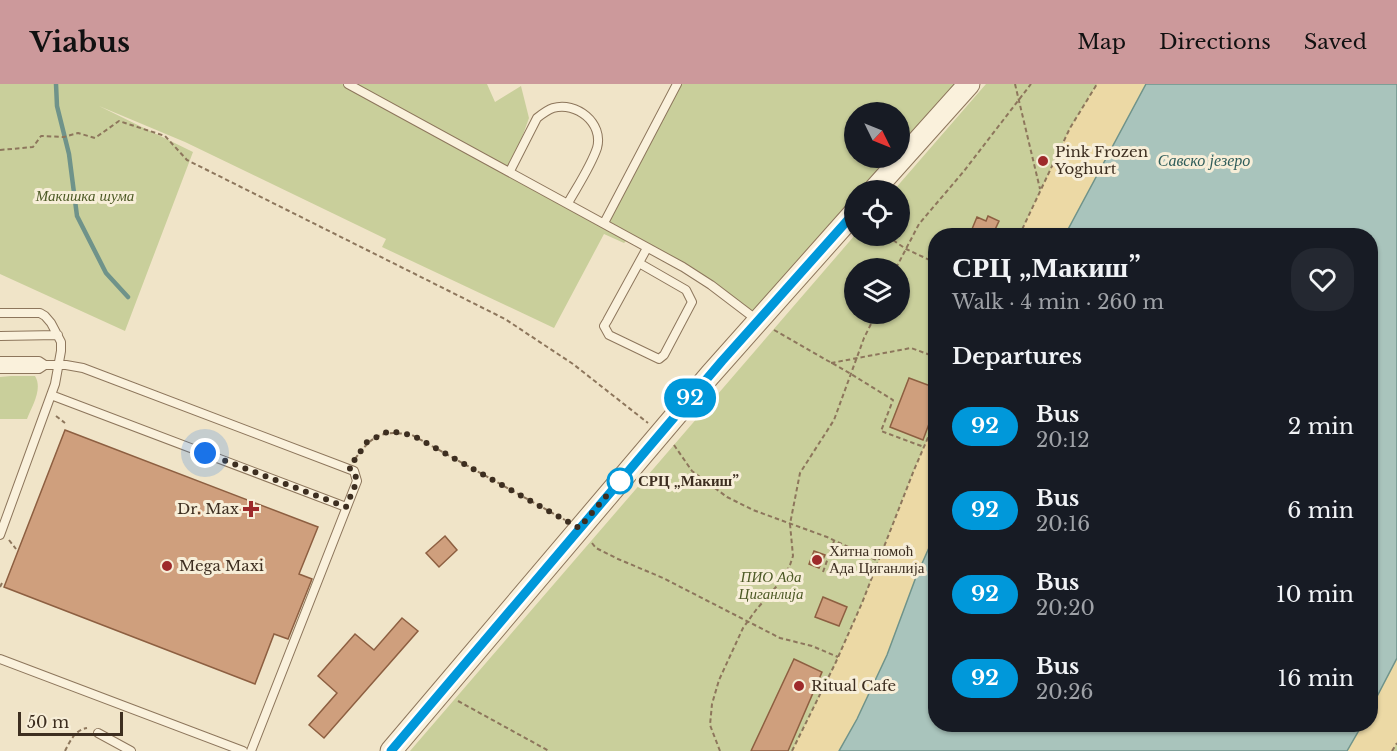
<!DOCTYPE html>
<html lang="en">
<head>
<meta charset="utf-8">
<style>
  body { margin:0; font-family:"Libre Baskerville",serif; background:#242831; color:#f1f3f6; height:100vh; display:flex; flex-direction:column; font-size:22px; white-space:nowrap }
  * { box-sizing:border-box; margin:0 }
  p { font-size:20px; color:#9ea1a6 }
  .icon { flex:none; width:33px; height:33px; fill:none; stroke:currentColor; stroke-width:2; stroke-linecap:round; stroke-linejoin:round }
  .map { position:relative; flex:1; overflow:hidden }
  .details { position:absolute; left:928px; top:144px; width:450px; height:504px; display:flex; flex-direction:column; background:#171b24; border-radius:24px; box-shadow:0 2px 4px #0004 }
  .details>* { flex:none }
  .badge { padding:0 12px; border-radius:20px; font-size:21px; line-height:39px }
  .needle { width:39px; rotate:133deg }
  .fabs { position:absolute; left:844px; top:18px; display:grid; gap:12px }
  .fabs a { display:grid; place-items:center; width:66px; height:66px; border-radius:50%; background:#171b24; box-shadow:0 2px 4px #0004; font-size:30px }
  .scale { position:absolute; left:18px; bottom:15px; width:105px; box-sizing:border-box; padding-left:6px; border:3px solid #3d2e20; border-top:0; font-size:16px; line-height:21px; white-space:nowrap; color:#3d2e20; -webkit-text-stroke:4px #f7eed8; paint-order:stroke }
  .you { position:absolute; width:30px; height:30px; margin:-15px; border:4px solid #fff; border-radius:50%; background:#1a73e8; box-shadow:0 0 0 9px #1a73e833 }
  .map>.badge { position:absolute; translate:-50% -50%; box-shadow:0 0 0 3px #fff }
  h2 { padding:0 24px; font-size:22px; line-height:54px }
  .round { display:grid; place-items:center; flex:none; width:63px; height:63px; border-radius:24px; background:#242831 }
  .overview { display:flex; align-items:center; justify-content:space-between; height:102px; padding:0 24px }
  h1 { font-size:28px; font-weight:600; line-height:45px }
  ul { padding:0; list-style:none }
  li { display:flex; align-items:center; gap:18px; height:84px; padding:0 24px }
  li div { flex:1 }
  li b { display:block; font-size:22px }
  li em { font-style:normal }
  li .badge { min-width:66px; font-weight:700; text-align:center }
  header { display:flex; align-items:center; gap:36px; box-sizing:border-box; height:84px; padding:0 30px; background:#cc999b; color:#111 }
  header strong { font-size:28px }
  nav { display:flex; gap:33px; margin-inline-start:auto; font-size:21px }
  .map>svg:first-child { display:block }
  .green { fill:#c9cf9b; fill-rule:evenodd }
  .sand { fill:#ecd9a5 }
  .water { fill:#a9c4bc; stroke:#6f938a; stroke-width:1.5 }
  .lines { fill:none; stroke-linecap:round; stroke-linejoin:round }
  .stream { stroke:#6f938a; stroke-width:4.5 }
  .building { fill:#cf9f7d; stroke:#8d5f41; stroke-width:1.5 }
  .service-casing { stroke:#8d765c; stroke-width:10 }
  .tertiary-casing { stroke:#8d765c; stroke-width:23 }
  .path { stroke:#8d765c; stroke-width:2; stroke-dasharray:4.5 3; stroke-linecap:butt }
  .service { stroke:#faf1dc; stroke-width:8 }
  .tertiary { stroke:#faf1dc; stroke-width:21 }
  .line-casing { stroke:#fff; stroke-width:14 }
  .line { stroke:#0098da; stroke-width:9 }
  .walk { stroke:#3d2e20; stroke-width:6; stroke-dasharray:0 10.8 }
  .poi-dot { fill:#9e2a2b; stroke:#f7eed8; stroke-width:2 }
  .stop-dot { fill:#fff; stroke:#0098da; stroke-width:3 }
  .labels { text-anchor:middle; stroke-width:6; stroke-linejoin:round; paint-order:stroke }
  .poi-label { font-size:15px; fill:#3d2e20; stroke:#f7eed8; text-anchor:start }
  .park-label { font-size:15px; font-style:italic; fill:#4d5a26; stroke:#f7eed8 }
  .stop-label { font-size:15px; font-weight:bold; fill:#3d2e20; stroke:#f7eed8; text-anchor:start }
  .water-label { font-size:16px; font-style:italic; fill:#2f5d5a; stroke:#f7eed8 }
</style>
</head>
<body>
<header>
<strong>Viabus</strong>
<nav><a>Map</a><a>Directions</a><a>Saved</a></nav>
</header>
<div class="map">
<svg width="1397" height="667" viewBox="0 0 1397 667">
  <rect width="100%" height="100%" fill="#f0e4c8"/>
  <path class="green" d="M 0,0 L 487,0 L 495,18 L 521,2 L 529,34 L 510,87 L 603,139 L 677,0 L 969,0 L 874,106 L 855,106 L 855,128 L 758,236 L 711,201 L 629,154 L 624,159 L 604,150 L 554,244 L 382,163 L 386,155 L 185,58 L 99,22 L 193,68 L 125,247 L 0,190 ZM 855,28 L 900,28 L 900,74 L 855,74 Z
    M 986,0 L 1397,0 L 1397,667 L 410,667 L 855,151 L 900,152 L 900,106 L 894,106 ZM 936,152 L 1371,152 L 1371,640 L 936,640 ZM 855,184 L 900,184 L 900,230 L 855,230 Z
    M 11,292 L 35,292 C 43,305 32,322 27,335 L 0,335 L 0,293 Z"/>
  <path class="sand" d="M 1097,0 L 1146,0 L 1065,151 L 1019,152 L 1070,44 Z
    M 936,335 L 936,448 L 916,493 L 887,571 L 857,635 L 839,667 L 792,667 L 835,580 L 862,519 L 914,386 Z
    M 1397,574 L 1397,659 L 1392,667 L 1347,667 L 1362,641 L 1371,640 L 1371,624 Z"/>
  <path class="water" d="M 1146,0 L 1397,0 L 1397,574 L 1371,624 L 1371,152 L 1065,151 Z
    M 936,448 L 936,640 L 1362,641 L 1347,667 L 839,667 L 857,635 L 887,571 L 916,493 Z"/>
  <g class="lines">
    <path class="stream" d="M 56,0 L 57,22 L 69,70 L 77,132 L 106,189 L 128,213"/>
  </g>
  <path class="building" d="M 988,132 L 999,137 L 992,152 L 987,152 L 972,145 L 977,133 L 986,137 Z
    M 909,294 L 936,304 L 936,321 L 923,356 L 890,343 Z
    M 65,346 L 318,443 L 299,490 L 312,495 L 288,555 L 274,550 L 255,600 L 4,503 Z
    M 445,452 L 457,466 L 439,483 L 426,469 Z
    M 814,467 L 825,471 L 819,484 L 809,480 Z
    M 823,513 L 847,523 L 839,542 L 815,533 Z
    M 402,534 L 418,547 L 324,654 L 309,641 L 337,609 L 318,592 L 355,550 L 374,566 Z
    M 794,575 L 822,588 L 788,667 L 751,667 Z"/>
  <g class="lines">
    <g class="service-casing">
      <path id="service" d="M 348,0 L 683,183 L 711,201 L 757,236
        M 510,87 L 537,34 C 542,30 547,26 553,24 C 576,17 604,39 597,64 C 591,82 577,103 568,119
        M 604,139 L 677,0
        M 639,179 L 686,206 L 692,218 L 664,271 L 659,275 L 609,251 L 604,242 L 607,237 L 647,164
        M 0,229 L 40,229 L 45,232 L 51,239 L 61,258 L 61,267 L 55,300 L 0,451
        M 0,252 L 58,251
        M 0,277 L 39,277 L 45,281 L 66,281 L 83,284 L 354,387 L 357,397 L 251,667
        M 0,285 L 39,285 L 45,281
        M 51,311 L 346,423
        M 0,575 L 243,667
        M 98,649 L 131,667"/>
    </g>
    <g class="tertiary-casing">
      <path id="tertiary" d="M 874,106 L 969,0
        M 391,667 L 710,291 L 855,128"/>
    </g>
    <path class="path" d="M 1015,0 L 1040,105
      M 0,66 L 33,63 L 41,52 L 64,53 L 78,49 L 95,54 L 119,37 L 165,52 L 187,76 L 505,235 L 573,280 L 648,339
      M 887,152 L 906,165 L 936,179
      M 1019,152 L 1070,44 L 1097,0
      M 896,184 L 919,140 L 964,87 L 1031,0
      M 774,246 L 851,290 L 893,316 L 881,347 L 924,363
      M 831,279 L 911,264 L 936,273
      M 56,332 L 65,339
      M 674,361 L 692,387 L 727,413 L 753,426 L 827,453 L 878,477
      M 355,375 C 373,350 382,346 412,351 L 565,436
      M 9,456 L 16,465
      M 592,459 L 596,464 L 618,475 L 663,494 L 780,554 L 812,562 L 838,573
      M 823,488 L 834,457
      M 0,503 L 2,499
      M 458,617 L 549,667
      M 65,667 C 70,657 75,646 87,644
      M 720,667 L 710,641 L 712,620 L 719,596 L 743,544 L 756,526 L 782,496 L 790,481 L 793,472 L 790,440 L 800,389 L 834,336 L 864,254 L 876,230
      M 792,667 L 835,580 L 862,519 L 914,386 L 936,335
      M 1392,667 L 1397,659"/>
    <use href="#service" class="service"/>
    <use href="#tertiary" class="tertiary"/>
  </g>
  <g class="lines">
    <g class="line-casing">
      <path id="line" d="M 391,667 L 722,277 L 855,128"/>
    </g>
    <use href="#line" class="line"/>
    <path class="walk" d="M 205,369 L 346,423 L 357,397 L 354,387 L 349,384 L 367,358 L 389,347 L 412,351 L 579,444 L 621,395 L 620,397"/>
  </g>
  <g class="poi-dot">
    <circle cx="1043" cy="77" r="6"/>
    <path d="M248 416h6v6h6v6h-6v6h-6v-6h-6v-6h6z"/>
    <circle cx="817" cy="476" r="6"/>
    <circle cx="167" cy="482" r="6"/>
    <circle cx="799" cy="602" r="6"/>
  </g>
  <circle class="stop-dot" cx="620" cy="397" r="12"/>
  <g class="labels">
    <g class="poi-label">
      <text x="1055" y="73">Pink Frozen<tspan x="1055" dy="17">Yoghurt</tspan></text>
      <text x="239" y="430" text-anchor="end">Dr. Max</text>
      <text x="829" y="472">Хитна помоћ<tspan x="829" dy="17">Ада Циганлија</tspan></text>
      <text x="179" y="487">Mega Maxi</text>
      <text x="811" y="607">Ritual Cafe</text>
    </g>
    <g class="park-label">
      <text x="85" y="117">Макишка шума</text>
      <text x="771" y="498">ПИО Ада<tspan x="771" dy="17">Циганлија</tspan></text>
    </g>
    <g class="stop-label">
      <text x="638" y="402">СРЦ „Макиш”</text>
    </g>
    <g class="water-label">
      <text x="1204" y="82">Савско језеро</text>
    </g>
  </g>
</svg>
<div class="fabs">
<a><svg class="needle" viewBox="-14 -14 28 28"><path d="M0-13l5 13h-10z" fill="#e53935"/><path d="M0 13l5-13h-10z" fill="#9ea1a6"/></svg></a>
<a><svg class="icon" aria-label="locate" viewBox="0 0 24 24"><circle cx="12" cy="12" r="6"/><path d="M12 2v4M12 18v4M2 12h4M18 12h4"/></svg></a>
<a><svg class="icon" aria-label="layers" viewBox="0 0 24 24"><path d="M12 4l9 5-9 5-9-5zM3 14l9 5 9-5"/></svg></a>
</div>
<div class="scale">50 m</div>
<div class="you" style="left:205px;top:369px"></div>
<b class="badge" style="left:690px;top:314px;background:#0098da;color:#fff">92</b>
<section class="details">
<div class="overview"><div><h1>СРЦ „Макиш”</h1><p>Walk · 4 min · 260 m</p></div><a class="round"><svg class="icon" aria-label="heart" viewBox="0 0 24 24"><path d="M12 20l-8-8c-3-5 5-10 8-4 3-6 11-1 8 4z"/></svg></a></div>
<h2>Departures</h2>
<ul>
<li><span class="badge" style="background:#0098da;color:#fff">92</span><div><b>Bus</b><p>20:12</p></div><em>2 min</em></li>
<li><span class="badge" style="background:#0098da;color:#fff">92</span><div><b>Bus</b><p>20:16</p></div><em>6 min</em></li>
<li><span class="badge" style="background:#0098da;color:#fff">92</span><div><b>Bus</b><p>20:20</p></div><em>10 min</em></li>
<li><span class="badge" style="background:#0098da;color:#fff">92</span><div><b>Bus</b><p>20:26</p></div><em>16 min</em></li>
</ul>
</section>
</div>
</body>
</html>
